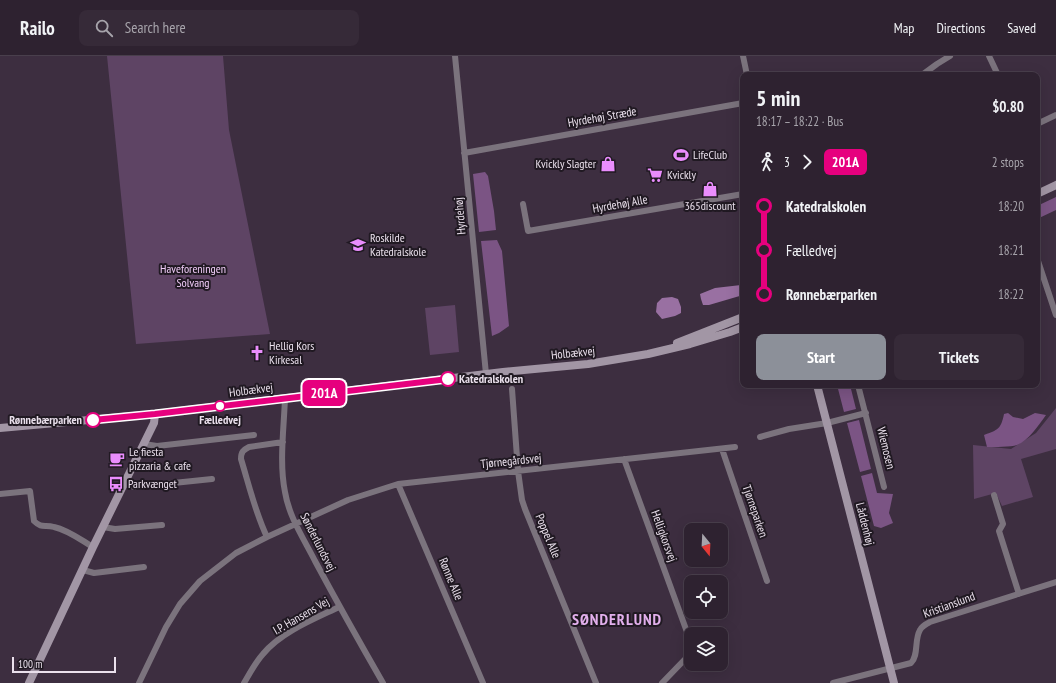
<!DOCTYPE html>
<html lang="en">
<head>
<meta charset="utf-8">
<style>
  body { margin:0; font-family:"PT Sans Narrow",sans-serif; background:#362a38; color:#f1f3f6; height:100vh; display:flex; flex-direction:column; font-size:15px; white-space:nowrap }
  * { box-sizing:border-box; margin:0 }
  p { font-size:13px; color:#a7a4ab }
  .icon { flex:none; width:22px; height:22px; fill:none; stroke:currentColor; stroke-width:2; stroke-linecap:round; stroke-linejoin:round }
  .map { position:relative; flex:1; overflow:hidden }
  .panel { position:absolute; left:740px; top:16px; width:300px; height:316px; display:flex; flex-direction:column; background:#2e2230; border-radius:8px; box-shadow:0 4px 16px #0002,0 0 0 1px #493f4c }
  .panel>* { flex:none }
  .badge { padding:0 8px; border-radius:6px; font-size:14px; line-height:26px }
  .needle { width:26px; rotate:162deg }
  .buttons { position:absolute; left:684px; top:467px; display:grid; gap:8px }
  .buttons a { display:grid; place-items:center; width:44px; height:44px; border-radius:8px; background:#2e2230; box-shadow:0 4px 16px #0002,0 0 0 1px #493f4c; font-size:20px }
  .scale { position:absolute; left:12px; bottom:10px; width:104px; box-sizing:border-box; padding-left:4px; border:2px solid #eae0ec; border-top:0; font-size:11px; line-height:14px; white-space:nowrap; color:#eae0ec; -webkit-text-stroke:3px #201922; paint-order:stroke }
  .map>.badge { position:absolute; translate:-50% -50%; box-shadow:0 0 0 2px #fff }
  .legs { display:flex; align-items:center; gap:6px; height:44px; padding:0 16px; font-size:13px }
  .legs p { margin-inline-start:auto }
  .headline { display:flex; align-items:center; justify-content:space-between; height:68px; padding:0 16px }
  h1 { font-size:22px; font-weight:600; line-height:30px }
  .action { display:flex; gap:8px; margin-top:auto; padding:8px 16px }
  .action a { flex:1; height:46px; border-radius:8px; background:#8c9099; color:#fff; font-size:16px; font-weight:600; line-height:46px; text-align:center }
  .action a+a { background:#362a38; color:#f1f3f6 }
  ul { padding:0 16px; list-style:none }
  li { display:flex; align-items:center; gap:14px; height:44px; font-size:15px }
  li i { display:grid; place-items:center; width:6px; height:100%; margin:0 5px; background:currentColor }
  li i::after { content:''; width:10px; height:10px; margin:-5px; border:3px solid; border-radius:50%; background:#2e2230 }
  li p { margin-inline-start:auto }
  li:first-child i { background:linear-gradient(#0000 50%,currentColor 0) }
  li:last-child i { background:linear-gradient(currentColor 50%,#0000 0) }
  header { display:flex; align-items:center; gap:24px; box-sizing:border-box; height:56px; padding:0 20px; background:#2e2230; border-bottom:1px solid #493f4c }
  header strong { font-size:19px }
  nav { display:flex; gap:22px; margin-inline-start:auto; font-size:14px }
  .search { width:280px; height:36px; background:#362a38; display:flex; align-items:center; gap:10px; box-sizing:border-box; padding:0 14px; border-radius:8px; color:#a7a4ab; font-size:15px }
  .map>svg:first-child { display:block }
  .green { fill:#5e4464 }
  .forest { fill:#7b5484 }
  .water { fill:#9970a2 }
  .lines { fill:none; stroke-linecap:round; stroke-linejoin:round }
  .street { stroke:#7b737d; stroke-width:6 }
  .secondary { stroke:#a296a5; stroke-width:8 }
  .line-1-casing { stroke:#fff; stroke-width:9 }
  .line-1 { stroke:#e6007e; stroke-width:6 }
  .stop-1-dot { fill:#fff; stroke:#e6007e; stroke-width:2 }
  .labels { text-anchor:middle; stroke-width:4; stroke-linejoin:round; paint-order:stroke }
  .street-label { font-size:12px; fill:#eae0ec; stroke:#201922 }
  .poi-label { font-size:12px; fill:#eae0ec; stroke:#201922; text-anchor:start }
  .park-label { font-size:12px; fill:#f0ccf8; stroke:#201922 }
  .stop-label { font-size:12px; font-weight:bold; fill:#eae0ec; stroke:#201922; text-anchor:start }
  .district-label { font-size:16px; font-weight:bold; letter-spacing:1px; fill:#e2afec; stroke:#201922 }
</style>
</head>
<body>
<header>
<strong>Railo</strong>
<div class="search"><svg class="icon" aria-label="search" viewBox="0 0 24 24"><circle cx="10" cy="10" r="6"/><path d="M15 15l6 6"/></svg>Search here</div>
<nav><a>Map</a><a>Directions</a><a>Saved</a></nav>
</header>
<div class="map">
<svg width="1056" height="627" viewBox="0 0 1056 627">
  <rect width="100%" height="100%" fill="#3d2e40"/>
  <path class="green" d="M 107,0 L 223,0 L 229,74 L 270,278 L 136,288 Z
    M 455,249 L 459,296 L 430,299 L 425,252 Z
    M 1056,352 L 1056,393 L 1021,403 L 1033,441 L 1002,450 L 996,437 L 974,443 L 973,389 L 1011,393 L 1036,377 Z"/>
  <path class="forest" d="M 485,116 L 488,120 L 494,155 L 496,174 L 479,176 L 473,118 Z
    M 1056,141 L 1056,154 L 1037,163 L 1037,150 Z
    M 497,184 L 502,195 L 509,270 L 499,277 L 492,280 L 481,185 Z
    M 837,329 L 850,329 L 856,353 L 844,356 Z
    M 1008,357 L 1013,361 L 1023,363 L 1035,357 L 1046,359 C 1039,369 1028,385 1017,389 C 1011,391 994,391 987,391 L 984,379 C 998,374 1001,373 1004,358 Z
    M 859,364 L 871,413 L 860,416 L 847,367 Z
    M 872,417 L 877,437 L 893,438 L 889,457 L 893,467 L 881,472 L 874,470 L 861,420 Z"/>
  <path class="water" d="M 741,229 L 743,230 L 743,239 L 709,249 L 703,249 L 701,243 L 700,238 L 715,232 Z
    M 672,241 L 678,243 L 681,251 L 681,257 L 675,260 L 662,263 L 656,256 L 657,247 L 662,242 Z"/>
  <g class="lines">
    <path class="street" d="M 455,0 L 486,318
      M 743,0 L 747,19
      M 989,0 L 998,19
      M 922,19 L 937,8 L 950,0
      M 1037,68 L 1056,59
      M 464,97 L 743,47
      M 523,148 L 528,175 L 743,138
      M 1037,202 L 1056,259
      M 858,329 L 884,431
      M 512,333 L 518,415 L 522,444 L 525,453 L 596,627
      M 285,342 C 284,371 279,407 285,436 C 289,461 304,483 315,505 C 337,546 360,587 383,627
      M 760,381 L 789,373 L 827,367 L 866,357
      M 144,388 L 157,390 L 254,379
      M 722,393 L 767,525
      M 624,403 L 691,587
      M 124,428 L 135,431 L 212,423
      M 398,428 L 483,627
      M 0,438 L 30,435 L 34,465 C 42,473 45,468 54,471 C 68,474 81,484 93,491
      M 994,439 L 1003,468 L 999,475 L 1019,538
      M 103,471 L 115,473 L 162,469
      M 267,481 C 255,456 249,429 241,403 C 241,396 243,394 249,391 L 283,386
      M 83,514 L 94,517 L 144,511
      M 139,627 L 166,571 L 180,548 L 200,525 L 236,497 L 267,481 L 348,444 L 398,428 L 735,391
      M 244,627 C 250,617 255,607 263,598 C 281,576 314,563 339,551
      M 662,627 L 691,597
      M 833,627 L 911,607 C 919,599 914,584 920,574 C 922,570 926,568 930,566 L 1056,526"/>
    <path class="secondary" d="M 1037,138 L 1056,129
      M 677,287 L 743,261
      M 817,329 L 894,627
      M 0,372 L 155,358 L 279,343 L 503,316 L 588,308 L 648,298 L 690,288 L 730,276 L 743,271
      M 29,627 L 93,491 L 154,367 L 155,358"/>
  </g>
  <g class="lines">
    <g class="line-1-casing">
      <path id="line-1" d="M 93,364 L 155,358 L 448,323"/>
    </g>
    <use href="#line-1" class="line-1"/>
  </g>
  <defs>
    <g id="stadium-bare" transform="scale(1.2)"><path d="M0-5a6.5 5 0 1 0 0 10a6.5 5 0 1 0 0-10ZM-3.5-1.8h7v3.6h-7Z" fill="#ea8dfd" stroke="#201922" stroke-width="2.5" paint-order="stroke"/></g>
    <g id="shop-bare" transform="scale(1.2)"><path d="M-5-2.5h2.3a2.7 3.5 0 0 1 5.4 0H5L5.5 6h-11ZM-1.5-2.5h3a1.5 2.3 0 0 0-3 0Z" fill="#ea8dfd" stroke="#201922" stroke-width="2.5" paint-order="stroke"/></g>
    <g id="supermarket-bare" transform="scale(1.2)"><path d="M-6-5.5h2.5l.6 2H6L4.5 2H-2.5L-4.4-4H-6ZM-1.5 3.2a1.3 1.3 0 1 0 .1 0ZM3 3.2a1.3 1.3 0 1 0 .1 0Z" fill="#ea8dfd" stroke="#201922" stroke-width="2.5" paint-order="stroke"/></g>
    <g id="university-bare" transform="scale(1.2)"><path d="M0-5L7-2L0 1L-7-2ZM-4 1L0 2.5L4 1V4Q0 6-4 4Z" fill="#ea8dfd" stroke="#201922" stroke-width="2.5" paint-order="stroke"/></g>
    <g id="church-bare" transform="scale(1.2)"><path d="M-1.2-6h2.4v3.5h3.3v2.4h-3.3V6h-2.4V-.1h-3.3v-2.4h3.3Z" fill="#ea8dfd" stroke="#201922" stroke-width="2.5" paint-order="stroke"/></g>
    <g id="cafe-bare" transform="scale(1.2)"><path d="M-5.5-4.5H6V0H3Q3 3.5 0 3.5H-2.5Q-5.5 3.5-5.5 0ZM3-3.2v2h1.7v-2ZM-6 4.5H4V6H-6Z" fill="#ea8dfd" stroke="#201922" stroke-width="2.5" paint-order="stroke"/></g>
    <g id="bus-bare" transform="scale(1.2)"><path d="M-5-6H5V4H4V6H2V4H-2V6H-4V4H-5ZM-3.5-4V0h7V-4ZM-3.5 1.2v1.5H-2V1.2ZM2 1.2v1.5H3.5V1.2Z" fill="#ea8dfd" stroke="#201922" stroke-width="2.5" paint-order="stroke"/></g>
  </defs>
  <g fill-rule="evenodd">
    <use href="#stadium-bare" x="681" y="99"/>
    <use href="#shop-bare" x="608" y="108"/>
    <use href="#supermarket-bare" x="655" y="119"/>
    <use href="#shop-bare" x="710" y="133"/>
    <use href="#university-bare" x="358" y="189"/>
    <use href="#church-bare" x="257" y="297"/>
    <use href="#cafe-bare" x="117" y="403"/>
    <use href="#bus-bare" x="116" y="428"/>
  </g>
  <g class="stop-1-dot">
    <circle cx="448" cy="323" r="7"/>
    <circle cx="220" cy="350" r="5"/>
    <circle cx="93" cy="364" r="7"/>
  </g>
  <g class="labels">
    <g class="street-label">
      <text transform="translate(602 61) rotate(-10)" y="4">Hyrdehøj Stræde</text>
      <text transform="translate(620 148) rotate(-10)" y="4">Hyrdehøj Alle</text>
      <text transform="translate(460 160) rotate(-95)" y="4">Hyrdehøj</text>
      <text transform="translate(573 297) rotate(-6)" y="4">Holbækvej</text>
      <text transform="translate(251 334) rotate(-7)" y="4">Holbækvej</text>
      <text transform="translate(886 392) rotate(76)" y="4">Wiemosen</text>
      <text transform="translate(511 405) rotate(-6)" y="4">Tjørnegårdsvej</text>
      <text transform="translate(755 455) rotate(71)" y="4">Tjørneparken</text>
      <text transform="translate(865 468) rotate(76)" y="4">Låddenhøj</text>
      <text transform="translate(548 480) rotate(67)" y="4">Poppel Alle</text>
      <text transform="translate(664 480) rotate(70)" y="4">Helligkorsvej</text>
      <text transform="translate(318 486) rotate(63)" y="4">Sønderlundsvej</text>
      <text transform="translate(451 523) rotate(67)" y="4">Rønne Alle</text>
      <text transform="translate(949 549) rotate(-20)" y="4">Kristianslund</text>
      <text transform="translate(301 560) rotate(-30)" y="4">I.P. Hansens Vej</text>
    </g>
    <g class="poi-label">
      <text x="693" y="103">LifeClub</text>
      <text x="596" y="112" text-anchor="end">Kvickly Slagter</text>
      <text x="667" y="123">Kvickly</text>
      <text x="710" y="154" text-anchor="middle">365discount</text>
      <text x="370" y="186">Roskilde<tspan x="370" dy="14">Katedralskole</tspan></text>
      <text x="269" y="294">Hellig Kors<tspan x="269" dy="14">Kirkesal</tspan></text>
      <text x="129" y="400">Le fiesta<tspan x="129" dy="14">pizzaria &amp; cafe</tspan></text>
      <text x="128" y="432">Parkvænget</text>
    </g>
    <g class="park-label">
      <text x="193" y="217">Haveforeningen<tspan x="193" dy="14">Solvang</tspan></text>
    </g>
    <g class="stop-label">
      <text x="459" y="327">Katedralskolen</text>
      <text x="82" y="368" text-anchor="end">Rønnebærparken</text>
      <text x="220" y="368" text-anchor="middle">Fælledvej</text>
    </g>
    <g class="district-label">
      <text x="617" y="569">SØNDERLUND</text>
    </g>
  </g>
</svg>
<div class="buttons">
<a><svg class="needle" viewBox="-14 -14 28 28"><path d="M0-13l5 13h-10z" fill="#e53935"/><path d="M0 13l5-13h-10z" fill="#a7a4ab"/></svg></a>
<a><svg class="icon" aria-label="locate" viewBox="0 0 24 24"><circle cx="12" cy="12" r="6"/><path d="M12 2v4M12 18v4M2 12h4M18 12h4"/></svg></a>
<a><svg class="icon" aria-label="layers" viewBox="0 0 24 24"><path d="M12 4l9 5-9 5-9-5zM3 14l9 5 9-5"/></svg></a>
</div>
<div class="scale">100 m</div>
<b class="badge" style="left:324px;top:337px;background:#e6007e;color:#fff">201A</b>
<section class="panel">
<div class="headline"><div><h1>5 min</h1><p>18:17 – 18:22 · Bus</p></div><b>$0.80</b></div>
<div class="legs"><svg class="icon" aria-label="walk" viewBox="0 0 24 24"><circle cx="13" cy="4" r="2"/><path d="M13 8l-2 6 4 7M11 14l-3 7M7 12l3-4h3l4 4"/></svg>3<svg class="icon" aria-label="forward" viewBox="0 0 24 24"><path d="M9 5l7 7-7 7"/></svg><b class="badge" style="background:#e6007e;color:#fff">201A</b><p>2 stops</p></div>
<ul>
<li><i style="color:#e6007e"></i><b>Katedralskolen</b><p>18:20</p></li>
<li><i style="color:#e6007e"></i><span>Fælledvej</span><p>18:21</p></li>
<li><i style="color:#e6007e"></i><b>Rønnebærparken</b><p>18:22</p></li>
</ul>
<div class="action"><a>Start</a><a>Tickets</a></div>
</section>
</div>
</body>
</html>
